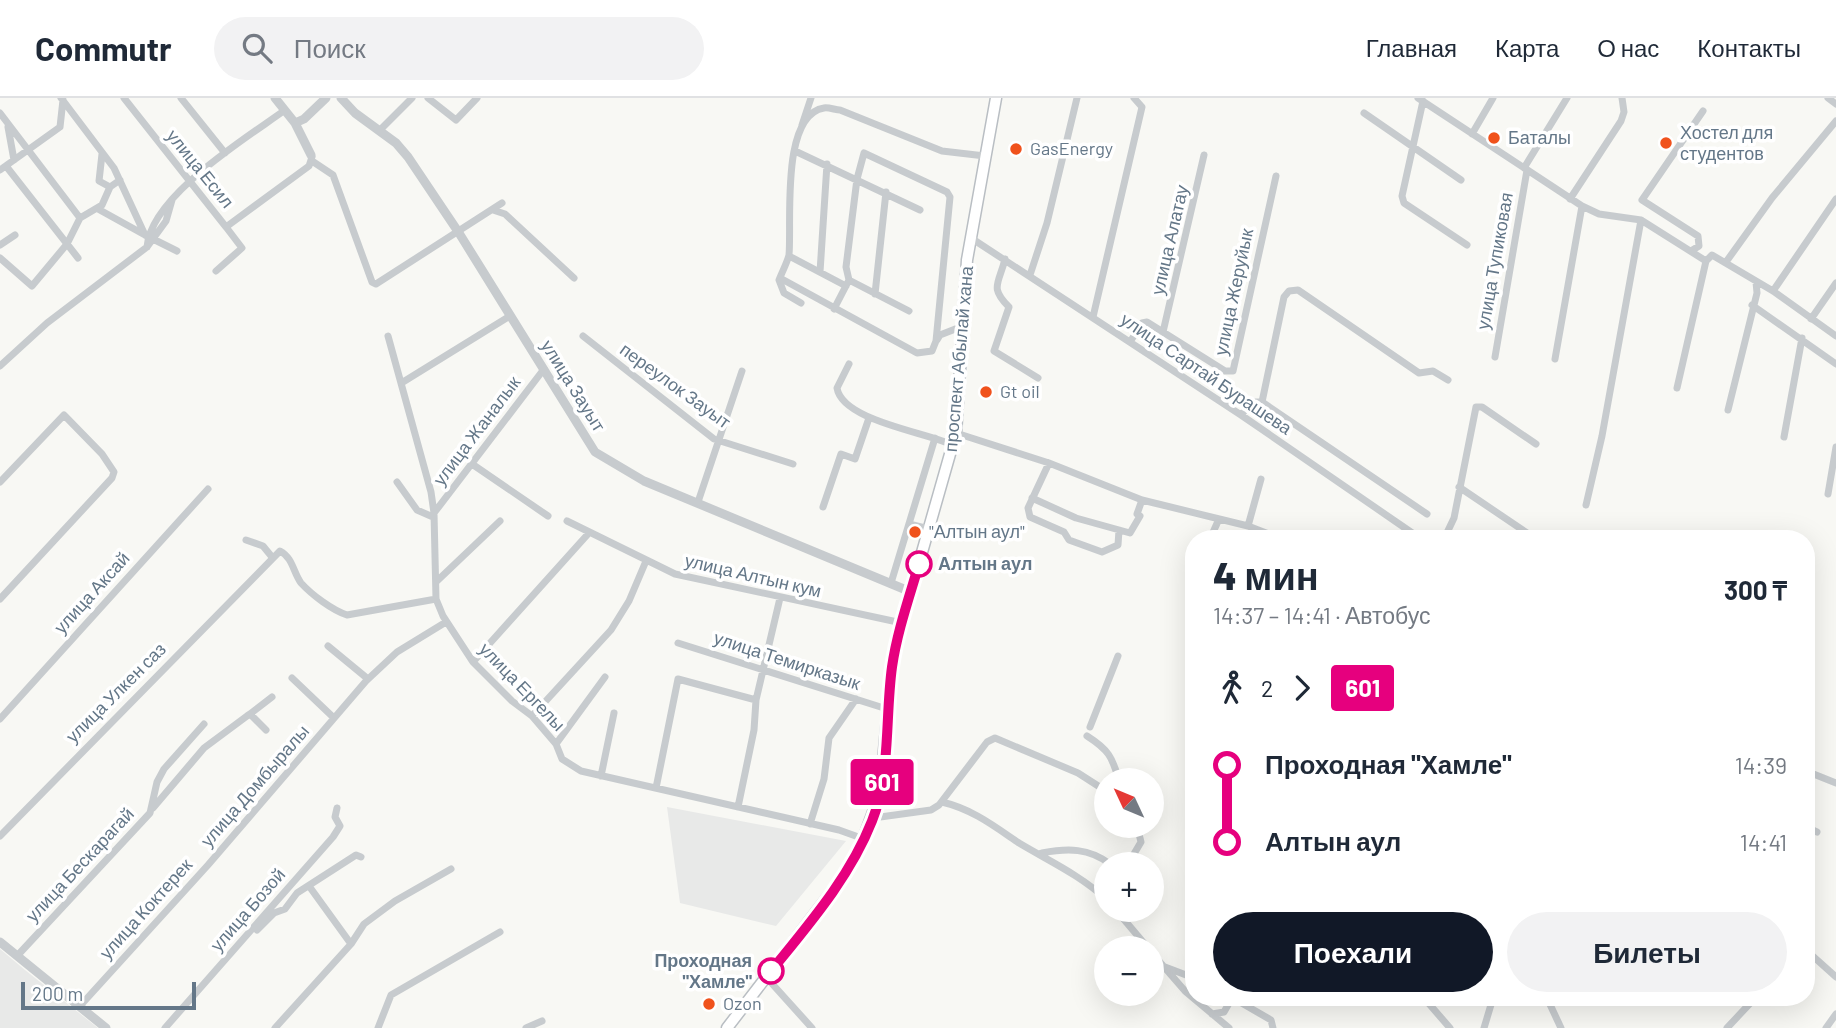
<!DOCTYPE html>
<html lang="ru">
<head>
<meta charset="utf-8">
<style>
  body { margin:0; font-family:Barlow,sans-serif; background:#f2f2f3; color:#1f2937; height:100vh; display:flex; flex-direction:column; font-size:26px; white-space:nowrap }
  * { box-sizing:border-box; margin:0 }
  p { font-size:23px; color:#747a83 }
  .icon { flex:none; width:38px; height:38px; fill:none; stroke:currentColor; stroke-width:2; stroke-linecap:round; stroke-linejoin:round }
  .map { position:relative; flex:1; overflow:hidden }
  .side { position:absolute; left:1185px; top:432px; width:630px; height:476px; display:flex; flex-direction:column; background:#fff; border-radius:28px; box-shadow:0 7px 28px #0002 }
  .side>* { flex:none }
  .badge { padding:0 14px; border-radius:5px; font-size:24px; line-height:46px }
  .needle { width:46px; rotate:314deg }
  .controls { position:absolute; left:1094px; top:670px; display:grid; gap:14px }
  .controls a { display:grid; place-items:center; width:70px; height:70px; border-radius:50%; background:#fff; box-shadow:0 7px 28px #0002; font-size:35px }
  .scale { position:absolute; left:21px; bottom:18px; width:175px; box-sizing:border-box; padding-left:7px; border:4px solid #647788; border-top:0; font-size:19px; line-height:24px; white-space:nowrap; color:#647788; -webkit-text-stroke:5px #fff; paint-order:stroke }
  .map>.badge { position:absolute; translate:-50% -50%; box-shadow:0 0 0 4px #fff }
  .legs { display:flex; align-items:center; gap:10px; height:77px; padding:0 28px; font-size:23px }
  .legs p { margin-inline-start:auto }
  .head { display:flex; align-items:center; justify-content:space-between; height:119px; padding:0 28px }
  h1 { font-size:38px; font-weight:800; line-height:52px }
  .cta { display:flex; gap:14px; margin-top:auto; padding:14px 28px }
  .cta a { flex:1; height:80px; border-radius:42px; background:#111827; color:#fff; font-size:28px; font-weight:800; line-height:80px; text-align:center }
  .cta a+a { background:#f2f2f3; color:#1f2937 }
  ul { padding:0 28px; list-style:none }
  li { display:flex; align-items:center; gap:24px; height:77px; font-size:26px }
  li i { display:grid; place-items:center; width:10px; height:100%; margin:0 9px; background:currentColor }
  li i::after { content:''; width:18px; height:18px; margin:-9px; border:5px solid; border-radius:50%; background:#fff }
  li p { margin-inline-start:auto }
  li:first-child i { background:linear-gradient(#0000 50%,currentColor 0) }
  li:last-child i { background:linear-gradient(currentColor 50%,#0000 0) }
  header { display:flex; align-items:center; gap:42px; box-sizing:border-box; height:98px; padding:0 35px; background:#fff; border-bottom:2px solid #e0e1e3 }
  header strong { font-size:33px }
  nav { display:flex; gap:38px; margin-inline-start:auto; font-size:24px }
  .search { width:490px; height:63px; background:#f2f2f3; display:flex; align-items:center; gap:18px; box-sizing:border-box; padding:0 24px; border-radius:38px; color:#747a83; font-size:26px }
  .map>svg:first-child { display:block }
  .built { fill:#e8e9e8 }
  .lines { fill:none; stroke-linecap:round; stroke-linejoin:round }
  .secondary-casing { stroke:#b9bec3; stroke-width:13 }
  .minor { stroke:#c7cbce; stroke-width:7 }
  .tertiary { stroke:#c7cbce; stroke-width:9 }
  .secondary { stroke:#fff; stroke-width:10 }
  .line-1-casing { stroke:#fff; stroke-width:16 }
  .line-1 { stroke:#e6007e; stroke-width:10 }
  .poi-dot { fill:#f0521c; stroke:#fff; stroke-width:2.5 }
  .stop-1-dot { fill:#fff; stroke:#e6007e; stroke-width:3.5 }
  .labels { text-anchor:middle; stroke-width:7; stroke-linejoin:round; paint-order:stroke }
  .poi-label { font-size:18px; fill:#647788; stroke:#fff; text-anchor:start }
  .street-label { font-size:18px; fill:#647788; stroke:#fff }
  .stop-label { font-size:18px; font-weight:bold; fill:#647788; stroke:#fff; text-anchor:start }
</style>
</head>
<body>
<header>
<strong>Commutr</strong>
<div class="search"><svg class="icon" aria-label="search" viewBox="0 0 24 24"><circle cx="10" cy="10" r="6"/><path d="M15 15l6 6"/></svg>Поиск</div>
<nav><a>Главная</a><a>Карта</a><a>О нас</a><a>Контакты</a></nav>
</header>
<div class="map">
<svg width="1836" height="930" viewBox="0 0 1836 930">
  <rect width="100%" height="100%" fill="#f8f8f4"/>
  <path class="built" d="M 667,709 L 846,743 L 776,828 L 680,805 Z
    M 0,851 L 25,872 L 98,930 L 0,930 Z"/>
  <g class="lines">
    <g class="secondary-casing">
      <path id="secondary" d="M 727,930 L 843,779 L 858,755 L 880,695 L 892,568 L 899,535 L 956,335 L 967,162 L 996,0"/>
    </g>
    <path class="minor" d="M 61,0 L 114,70 L 145,137 L 177,153
      M 124,0 L 226,129
      M 181,0 L 225,55
      M 428,0 L 456,22 L 477,0
      M 1418,0 L 1582,108 L 1599,116 L 1641,122 L 1706,163
      M 1828,0 L 1836,6
      M 1423,3 L 1402,98 L 1404,105 L 1467,147
      M 0,15 L 80,120
      M 1364,15 L 1461,82
      M 802,27 L 811,0
      M 8,29 L 14,62
      M 379,33 L 412,0
      M 1472,36 L 1493,0
      M 795,53 L 920,112
      M 102,56 L 99,83 L 110,89
      M 312,63 L 333,77 L 372,184 L 376,186 L 502,105
      M 6,68 L 78,160
      M 1524,70 L 1567,0
      M 0,72 L 60,29 L 63,2
      M 1570,101 L 1621,23 L 1624,14 L 1622,0
      M 98,111 L 145,137
      M 493,112 L 505,116 L 574,180
      M 971,140 L 1241,317 L 1421,441
      M 0,147 L 15,137
      M 147,149 C 151,98 245,41 285,12
      M 1691,153 L 1699,148 L 1698,138 L 1642,102 L 1703,13
      M 789,158 L 846,188
      M 0,160 L 32,188 L 67,146 L 80,120 L 102,107 L 110,89 L 120,82
      M 1005,161 C 999,186 989,189 1009,209 L 994,253 L 1038,280
      M 1726,164 L 1772,100 L 1836,23
      M 216,173 L 242,150 L 226,129 L 309,68 L 312,59
      M 820,174 L 827,66
      M 1030,177 L 1047,125 L 1077,0
      M 780,180 L 917,255 L 932,253 L 936,243 L 950,99 L 947,94 L 864,55 L 857,81 L 846,169 L 849,182 L 834,211
      M 849,182 L 909,213
      M 1773,193 L 1836,101
      M 875,196 L 886,94
      M 801,205 L 784,195 L 779,182 C 782,174 787,165 789,157 C 792,126 780,17 824,10 C 828,9 836,12 840,12 L 942,53 L 985,58
      M 1752,207 L 1836,266
      M 1093,219 L 1142,9 L 1134,0
      M 1811,221 L 1836,185
      M 1163,234 L 1204,57
      M 388,238 L 431,394 L 434,415 L 436,501 L 443,518 L 473,564 L 512,603 L 532,618 L 556,646 L 562,661 L 581,673 L 839,732 L 864,741
      M 583,238 L 714,341 L 793,366
      M 937,242 L 940,237 L 963,228
      M 1130,244 L 1142,225 L 1147,224 L 1225,273 L 1233,273 L 1276,78
      M 1495,259 L 1527,72
      M 1555,261 L 1582,108
      M 849,266 L 837,290 C 842,321 918,333 945,344 L 954,343
      M 0,268 L 47,225 L 147,149 L 166,123 L 172,102
      M 403,284 L 510,218
      M 1677,290 L 1706,163 L 1712,157 L 1773,193 L 1836,238
      M 1728,312 L 1757,195 L 1756,184
      M 1241,317 L 1253,304 L 1262,304
      M 956,335 L 1049,365 L 1142,402 L 1248,428 L 1282,441
      M 1784,339 L 1802,240
      M 1049,365 L 1028,410 L 1030,419 L 1064,434 L 1069,442 L 1102,454 L 1118,447 L 1119,432
      M 472,366 L 548,418
      M 0,384 L 64,317 L 102,356 L 114,374 L 112,380 L 0,501
      M 397,384 L 417,412 L 433,419
      M 1459,389 L 1536,441
      M 1828,396 L 1836,349
      M 1032,400 L 1076,420 L 1130,435 L 1140,418 L 1137,416 L 1142,402
      M 698,404 L 742,273
      M 1586,407 L 1602,338 L 1641,122
      M 823,409 L 841,356 L 855,361 L 869,320
      M 434,415 L 544,271
      M 1427,416 L 1262,304 L 1284,199 L 1289,193 L 1298,192 L 1419,275 L 1433,273 L 1448,282
      M 567,423 L 675,476 L 902,525
      M 909,426 L 929,431
      M 1248,428 L 1261,381
      M 1210,441 L 1219,421
      M 1444,441 L 1454,420 L 1476,309 L 1482,309 L 1536,346
      M 246,442 L 263,448 L 272,459
      M 437,483 L 500,423
      M 891,485 L 935,340
      M 678,545 L 887,611
      M 328,548 L 368,581
      M 473,564 L 588,436
      M 292,580 L 334,620
      M 250,616 L 272,599
      M 532,618 L 611,532 L 629,503 L 646,463
      M 0,621 L 208,391
      M 1090,629 L 1118,558
      M 1087,638 C 1109,652 1112,659 1119,682
      M 556,646 L 605,579
      M 1806,673 L 1836,685
      M 601,678 L 614,615
      M 656,690 L 678,581 L 756,602
      M 942,704 C 972,711 994,728 1019,745 C 1049,763 1080,777 1106,801
      M 738,709 L 754,632 L 756,602 L 780,500
      M 153,710 L 204,650 L 247,618 L 250,616 L 266,632
      M 873,720 L 931,712 L 939,707 L 987,644 L 995,640 L 1078,675 L 1106,693
      M 810,726 L 824,681 L 829,640 L 856,601
      M 1806,729 L 1817,734
      M 0,738 L 280,453 C 293,460 293,474 301,485 C 312,497 332,512 347,517 L 436,501
      M 1042,755 C 1068,750 1089,750 1110,766
      M 1128,766 L 1141,744 L 1137,728
      M 309,788 L 351,846
      M 1116,812 L 1148,850
      M 257,832 L 274,815 L 285,811 L 297,795 L 356,757 L 361,759
      M 1806,852 L 1836,879
      M 1152,855 L 1185,893 L 1229,930
      M 17,858 L 150,715 L 157,684 L 164,671 L 204,626
      M 1165,869 L 1194,880
      M 766,879 L 812,930
      M 1233,900 L 1271,922 L 1273,930
      M 1424,900 L 1450,930
      M 1547,900 L 1561,930
      M 80,908 L 208,767 L 366,583 L 397,554 L 446,524
      M 1212,916 L 1224,914 L 1232,900
      M 165,930 L 333,739 L 340,728 L 335,719 L 337,710
      M 275,930 L 351,846 L 364,826 L 395,803 L 451,771
      M 378,930 L 391,897 L 500,834
      M 526,930 L 542,923
      M 1484,930 L 1493,900
      M 1727,930 L 1755,900
      M 1826,930 L 1836,916"/>
    <path class="tertiary" d="M 275,0 L 295,25 L 311,57
      M 341,0 L 355,15 L 396,45 L 408,59 L 459,135 L 595,354 L 644,383 L 911,494
      M 295,25 L 304,21 L 326,0
      M 0,844 L 106,930"/>
    <use href="#secondary" class="secondary"/>
  </g>
  <g class="lines">
    <g class="line-1-casing">
      <path id="line-1" d="M 771,873 C 809,826 850,779 872,723 C 891,675 885,620 892,569 C 897,534 909,500 919,466"/>
    </g>
    <use href="#line-1" class="line-1"/>
  </g>
  <g class="poi-dot">
    <circle cx="1494" cy="40" r="7"/>
    <circle cx="1666" cy="45" r="7"/>
    <circle cx="1016" cy="51" r="7"/>
    <circle cx="986" cy="294" r="7"/>
    <circle cx="915" cy="434" r="7"/>
    <circle cx="709" cy="906" r="7"/>
  </g>
  <g class="stop-1-dot">
    <circle cx="919" cy="466" r="12"/>
    <circle cx="771" cy="873" r="12"/>
  </g>
  <g class="labels">
    <g class="poi-label">
      <text x="1680" y="41">Хостел для<tspan x="1680" dy="21">студентов</tspan></text>
      <text x="1508" y="46">Баталы</text>
      <text x="1030" y="57">GasEnergy</text>
      <text x="1000" y="300">Gt oil</text>
      <text x="929" y="440">"Алтын аул"</text>
      <text x="723" y="912">Ozon</text>
    </g>
    <g class="street-label">
      <text transform="translate(200 71) rotate(51)" y="6">улица Есил</text>
      <text transform="translate(1170 142) rotate(-77)" y="6">улица Алатау</text>
      <text transform="translate(1495 163) rotate(-80)" y="6">улица Тупиковая</text>
      <text transform="translate(1234 194) rotate(-78)" y="6">улица Жеруйык</text>
      <text transform="translate(959 261) rotate(-85)" y="6">проспект Абылай хана</text>
      <text transform="translate(1206 276) rotate(34)" y="6">улица Сартай Бурашева</text>
      <text transform="translate(573 288) rotate(58)" y="6">улица Зауыт</text>
      <text transform="translate(675 288) rotate(36)" y="6">переулок Зауыт</text>
      <text transform="translate(477 333) rotate(-53)" y="6">улица Жаналык</text>
      <text transform="translate(753 478) rotate(13)" y="6">улица Алтын кум</text>
      <text transform="translate(92 495) rotate(-48)" y="6">улица Аксай</text>
      <text transform="translate(787 563) rotate(18)" y="6">улица Темирказык</text>
      <text transform="translate(522 589) rotate(46)" y="6">улица Ергелы</text>
      <text transform="translate(116 595) rotate(-45)" y="6">улица Улкен саз</text>
      <text transform="translate(255 688) rotate(-49)" y="6">улица Домбыралы</text>
      <text transform="translate(80 767) rotate(-47)" y="6">улица Бескарагай</text>
      <text transform="translate(146 811) rotate(-48)" y="6">улица Коктерек</text>
      <text transform="translate(248 812) rotate(-49)" y="6">улица Бозой</text>
    </g>
    <g class="stop-label">
      <text x="938" y="472">Алтын аул</text>
      <text x="752" y="869" text-anchor="end">Проходная<tspan x="752" dy="21">"Хамле"</tspan></text>
    </g>
  </g>
</svg>
<div class="controls">
<a><svg class="needle" viewBox="-14 -14 28 28"><path d="M0-13l5 13h-10z" fill="#e53935"/><path d="M0 13l5-13h-10z" fill="#747a83"/></svg></a>
<a>+</a>
<a>−</a>
</div>
<div class="scale">200 m</div>
<b class="badge" style="left:882px;top:684px;background:#e6007e;color:#fff">601</b>
<section class="side">
<div class="head"><div><h1>4 мин</h1><p>14:37 – 14:41 · Автобус</p></div><b>300 ₸</b></div>
<div class="legs"><svg class="icon" aria-label="walk" viewBox="0 0 24 24"><circle cx="13" cy="4" r="2"/><path d="M13 8l-2 6 4 7M11 14l-3 7M7 12l3-4h3l4 4"/></svg>2<svg class="icon" aria-label="forward" viewBox="0 0 24 24"><path d="M9 5l7 7-7 7"/></svg><b class="badge" style="background:#e6007e;color:#fff">601</b></div>
<ul>
<li><i style="color:#e6007e"></i><b>Проходная &quot;Хамле&quot;</b><p>14:39</p></li>
<li><i style="color:#e6007e"></i><b>Алтын аул</b><p>14:41</p></li>
</ul>
<div class="cta"><a>Поехали</a><a>Билеты</a></div>
</section>
</div>
</body>
</html>
